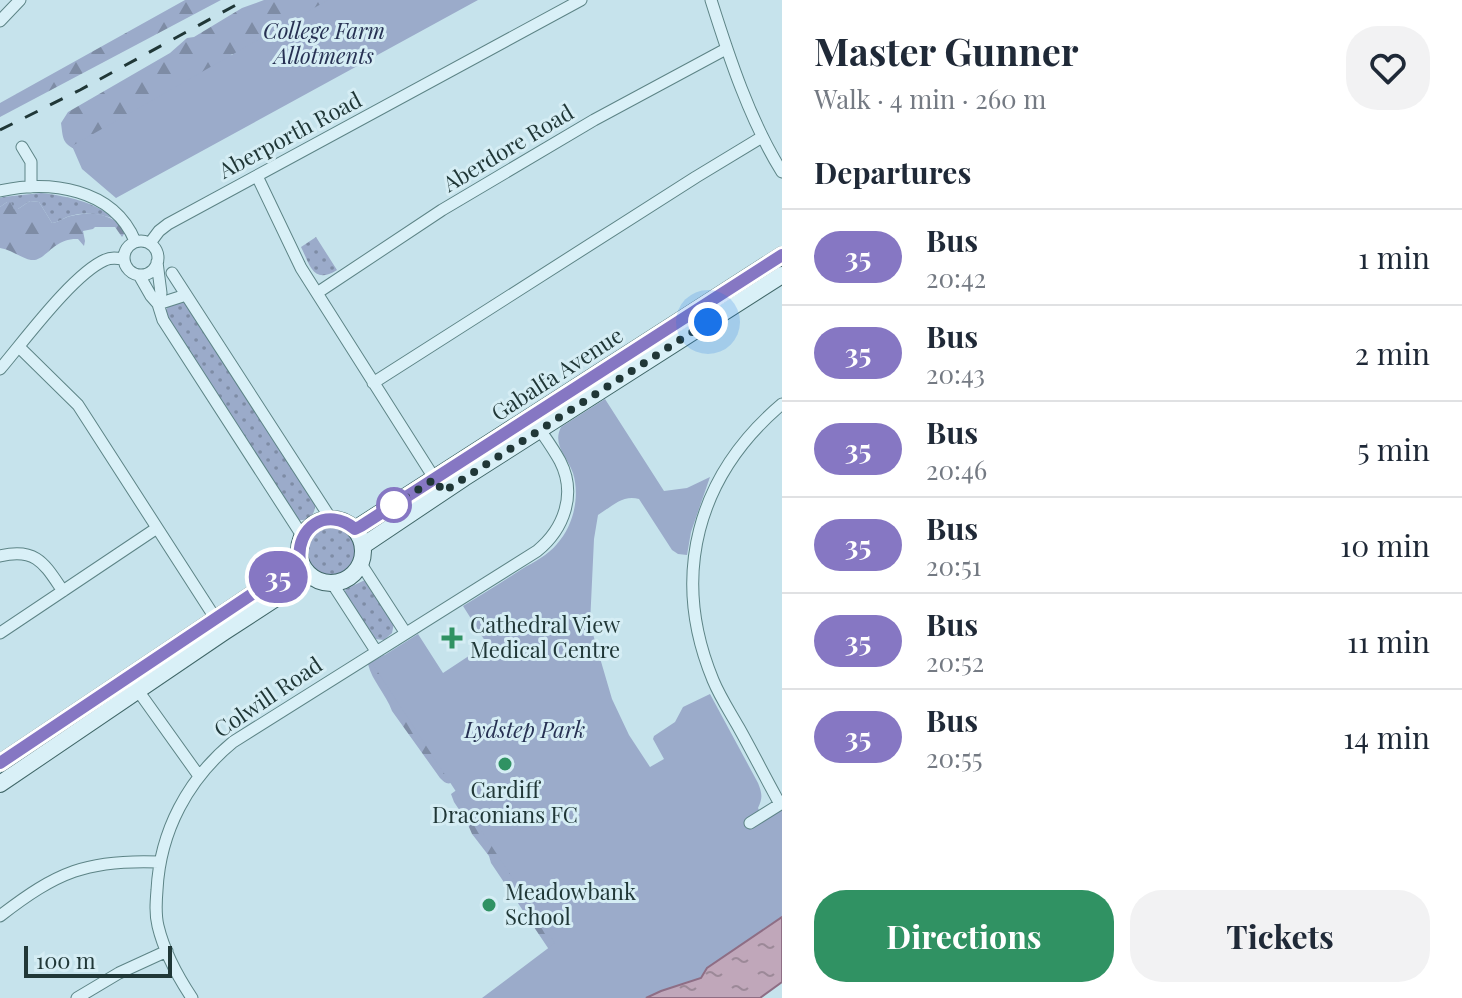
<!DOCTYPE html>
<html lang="en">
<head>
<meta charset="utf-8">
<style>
  body { margin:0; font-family:"Playfair Display",serif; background:#f2f2f3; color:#1f2937; height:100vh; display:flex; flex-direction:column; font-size:30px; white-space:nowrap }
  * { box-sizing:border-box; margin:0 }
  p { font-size:26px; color:#747a83 }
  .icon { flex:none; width:44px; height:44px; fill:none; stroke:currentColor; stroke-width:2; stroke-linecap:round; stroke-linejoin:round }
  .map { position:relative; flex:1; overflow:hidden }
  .drawer { display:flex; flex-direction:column; background:#fff; width:680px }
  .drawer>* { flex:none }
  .badge { padding:0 16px; border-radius:26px; font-size:28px; line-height:52px }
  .scale { position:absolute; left:24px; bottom:20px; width:148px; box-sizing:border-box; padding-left:8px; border:4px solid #203737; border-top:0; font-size:22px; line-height:28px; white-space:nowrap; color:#203737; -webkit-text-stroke:6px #d5edf4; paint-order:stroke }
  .you { position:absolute; width:40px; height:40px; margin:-20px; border:6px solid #fff; border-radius:50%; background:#1a73e8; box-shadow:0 0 0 12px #1a73e833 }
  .map>.badge { position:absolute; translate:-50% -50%; box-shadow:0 0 0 4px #fff }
  h2 { padding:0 32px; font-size:30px; line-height:72px }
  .round { display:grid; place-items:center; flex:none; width:84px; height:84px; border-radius:32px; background:#f2f2f3 }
  .head { display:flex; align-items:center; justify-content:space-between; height:136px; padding:0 32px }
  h1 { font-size:38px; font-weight:700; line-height:60px }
  .primary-button { display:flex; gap:16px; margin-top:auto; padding:16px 32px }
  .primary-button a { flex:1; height:92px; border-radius:32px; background:#309263; color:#fff; font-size:32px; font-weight:700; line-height:92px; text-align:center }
  .primary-button a+a { background:#f2f2f3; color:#1f2937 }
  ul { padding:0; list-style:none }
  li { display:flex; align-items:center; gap:24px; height:96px; padding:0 32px; border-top:2px solid #e0e1e3 }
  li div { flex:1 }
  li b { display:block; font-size:30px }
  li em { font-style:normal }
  li .badge { min-width:88px; font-weight:700; text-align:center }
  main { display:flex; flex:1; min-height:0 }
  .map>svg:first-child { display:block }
  .grass { fill:url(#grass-dots) }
  .forest { fill:url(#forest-firs) }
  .green { fill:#9babca }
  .water { fill:url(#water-ripples); stroke:#8e6e85; stroke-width:2 }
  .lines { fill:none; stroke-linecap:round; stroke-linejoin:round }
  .street-casing { stroke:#5d8486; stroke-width:13 }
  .secondary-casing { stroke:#406768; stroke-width:18 }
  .street { stroke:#d9f0f7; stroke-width:11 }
  .secondary { stroke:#d9f0f7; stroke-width:16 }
  .rail { stroke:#203737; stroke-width:3; stroke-dasharray:14 14; stroke-linecap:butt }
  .line-casing { stroke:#fff; stroke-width:18 }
  .line { stroke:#8677c3; stroke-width:12 }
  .walk { stroke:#203737; stroke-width:8; stroke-dasharray:0 14.4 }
  .stop-dot { fill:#fff; stroke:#8677c3; stroke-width:4 }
  .poi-dot { fill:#309263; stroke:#d5edf4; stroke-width:3 }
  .labels { text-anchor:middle; stroke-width:6; stroke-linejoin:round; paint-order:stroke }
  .park-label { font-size:22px; font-style:italic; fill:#273153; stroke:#d5edf4 }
  .street-label { font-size:22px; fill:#203737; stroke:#d5edf4 }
  .poi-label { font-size:22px; fill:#203737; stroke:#d5edf4; text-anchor:start }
</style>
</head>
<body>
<main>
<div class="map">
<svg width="782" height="998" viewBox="0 0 782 998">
  <defs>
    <pattern id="grass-dots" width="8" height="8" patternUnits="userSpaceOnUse" patternTransform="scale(2)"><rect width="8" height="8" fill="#9babca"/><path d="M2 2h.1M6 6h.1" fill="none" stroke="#7e8ca5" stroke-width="1.8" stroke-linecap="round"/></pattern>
    <pattern id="forest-firs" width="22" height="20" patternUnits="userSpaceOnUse" patternTransform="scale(2)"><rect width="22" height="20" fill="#9babca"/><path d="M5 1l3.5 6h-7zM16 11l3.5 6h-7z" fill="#7e8ca5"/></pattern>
    <pattern id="water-ripples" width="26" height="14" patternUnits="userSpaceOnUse" patternTransform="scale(2)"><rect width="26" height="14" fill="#c0a7ba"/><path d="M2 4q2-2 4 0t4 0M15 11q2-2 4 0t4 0" fill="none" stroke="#9c8998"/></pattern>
  </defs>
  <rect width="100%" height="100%" fill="#c6e3ec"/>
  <path class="grass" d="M 41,193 C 67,196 95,202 115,219 C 99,214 86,211 70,216 C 63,218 60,222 52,223 L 39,202 L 30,201 L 18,209 L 14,209 L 7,202 L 0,207 L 0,198 L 3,197 Z
    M 316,237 L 337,270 C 313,285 310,265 301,247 Z
    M 184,301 L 315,503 C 316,515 308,522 296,520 L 173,330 L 166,310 L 168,306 Z
    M303 551a28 28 0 1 1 56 0a28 28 0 1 1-56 0Z
    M 365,580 L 394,623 L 392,633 L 384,640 L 374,639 L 344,593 L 346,589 Z"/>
  <path class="forest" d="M 185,0 L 221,0 L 0,117 L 0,103 Z
    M 264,0 L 354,0 L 258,56 L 232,54 L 227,61 L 77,150 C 62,144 63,138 61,123 L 68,112 L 170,53 L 187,38 L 194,37 L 242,8 Z
    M 30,201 L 39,202 L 52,223 C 60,222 64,217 71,216 C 90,211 108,213 123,227 L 124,234 L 122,237 L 115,227 L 95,227 L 93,229 L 83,231 L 85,241 L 84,246 L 78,239 C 52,238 46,262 31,260 C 23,259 12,250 0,248 L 0,207 L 7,202 L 11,202 L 14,209 L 18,209 Z
    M 384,655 L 392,665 L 454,782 C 447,785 445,783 440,778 L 392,711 C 386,694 372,681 368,664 Z
    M 458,789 L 568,938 L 550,951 L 491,863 L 489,856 L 472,834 L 466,820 L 454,802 L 451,794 Z"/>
  <path class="green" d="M 328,0 L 478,0 L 116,198 L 82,169 L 72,146 Z
    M 605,399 L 664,491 L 687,488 L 710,477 L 691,532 L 687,555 L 678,554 L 672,550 L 639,499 C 623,494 611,507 598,515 L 594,539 L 590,624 L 612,699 L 629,735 L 650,767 L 664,759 L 653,739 L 654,736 L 675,722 L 683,707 L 710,694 L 758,783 C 762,793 763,798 758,808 L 759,810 L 744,821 L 746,826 L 751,827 L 782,810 L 782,917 L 707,968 L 701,978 L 661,991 L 646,998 L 482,998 L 555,943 L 372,663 L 418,634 L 443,673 L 487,644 L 463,606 C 483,594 502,582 522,569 C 534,562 548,555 557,544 C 574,525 580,496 573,473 C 567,456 552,445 561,427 Z"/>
  <path class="water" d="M 782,917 L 782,982 L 760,998 L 646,998 L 661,991 L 701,978 L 707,968 Z"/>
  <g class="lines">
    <g class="street-casing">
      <path id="street" d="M 711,0 C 729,57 750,121 782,172
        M 0,21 L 20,0
        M 22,147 L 31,162 L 31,187
        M 257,176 L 301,268 L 443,492
        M 0,191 C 50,180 113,188 135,241
        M124 258a17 17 0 1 1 34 0a17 17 0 1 1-34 0Z
        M 150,243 L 159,231 L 168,224 L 581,0
        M 157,262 L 161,293 L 158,304 L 163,320 L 303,537
        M 172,273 L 331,519
        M 139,275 L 151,296 L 158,304
        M 317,293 L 442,210 L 594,120 L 726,49
        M 158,304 L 186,295
        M 19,347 L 78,405 L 219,624
        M 0,369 C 24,341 73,274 105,260 C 111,257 117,258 123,259
        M 373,383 L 696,177 L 762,137
        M 0,556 C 37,547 45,565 63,591
        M 361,564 L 405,632
        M 332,583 L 376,651
        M 0,633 L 157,528
        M 134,685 L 199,776
        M 780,804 C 766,779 753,753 739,728 C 730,712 720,697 713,680 C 670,576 697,476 782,404
        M 750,823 L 782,803
        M 0,916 C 57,872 87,859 160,862
        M 77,998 L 119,973 L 167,951
        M 192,998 C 178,977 164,951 158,926 C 155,914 156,902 157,890 C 160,831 188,779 233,742 L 537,551 C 564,529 577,494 560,461 C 553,448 544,436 536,424"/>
    </g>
    <g class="secondary-casing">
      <path id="secondary" d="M299 551a32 32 0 1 1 64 0a32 32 0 1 1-64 0Z
        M 355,529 L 782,255
        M 364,545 L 464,478 L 782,275
        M 0,763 L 300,562
        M 0,784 L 224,632 L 310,576"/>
    </g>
    <use href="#street" class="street"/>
    <use href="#secondary" class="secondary"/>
    <path class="rail" d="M 0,130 L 80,90 L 245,0"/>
  </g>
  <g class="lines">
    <g class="line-casing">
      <path id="line" d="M 0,763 L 300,562 C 295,527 327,506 355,529 L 361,526 L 782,255"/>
    </g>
    <use href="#line" class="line"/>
    <path class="walk" d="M 394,505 L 435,479 L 443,492 L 708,322"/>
  </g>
  <circle class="stop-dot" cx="394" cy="505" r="16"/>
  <g class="poi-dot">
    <path d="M448 626h8v8h8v8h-8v8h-8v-8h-8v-8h8z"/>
    <circle cx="505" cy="764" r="8"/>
    <circle cx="489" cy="905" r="8"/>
  </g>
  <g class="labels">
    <g class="park-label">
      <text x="324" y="39">College Farm<tspan x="324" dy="25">Allotments</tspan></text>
      <text x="525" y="738">Lydstep Park</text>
    </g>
    <g class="street-label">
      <text transform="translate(290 135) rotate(-28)" y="8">Aberporth Road</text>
      <text transform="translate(508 148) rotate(-31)" y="8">Aberdore Road</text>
      <text transform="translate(557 374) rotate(-33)" y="8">Gabalfa Avenue</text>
      <text transform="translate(268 697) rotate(-34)" y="8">Colwill Road</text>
    </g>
    <g class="poi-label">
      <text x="470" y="633">Cathedral View<tspan x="470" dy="25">Medical Centre</tspan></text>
      <text x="505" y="798" text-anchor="middle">Cardiff<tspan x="505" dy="25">Draconians FC</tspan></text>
      <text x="505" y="900">Meadowbank<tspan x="505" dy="25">School</tspan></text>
    </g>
  </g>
</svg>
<div class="scale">100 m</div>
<div class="you" style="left:708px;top:322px"></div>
<b class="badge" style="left:278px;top:577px;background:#8677c3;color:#fff">35</b>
</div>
<section class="drawer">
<div class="head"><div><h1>Master Gunner</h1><p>Walk · 4 min · 260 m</p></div><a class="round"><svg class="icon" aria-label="heart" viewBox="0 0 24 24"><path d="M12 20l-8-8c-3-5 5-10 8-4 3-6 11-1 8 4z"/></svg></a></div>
<h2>Departures</h2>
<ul>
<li><span class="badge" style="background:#8677c3;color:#fff">35</span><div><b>Bus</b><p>20:42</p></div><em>1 min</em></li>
<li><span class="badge" style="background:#8677c3;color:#fff">35</span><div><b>Bus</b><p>20:43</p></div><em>2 min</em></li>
<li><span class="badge" style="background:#8677c3;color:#fff">35</span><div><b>Bus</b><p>20:46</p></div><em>5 min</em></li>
<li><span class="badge" style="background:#8677c3;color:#fff">35</span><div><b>Bus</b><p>20:51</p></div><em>10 min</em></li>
<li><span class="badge" style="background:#8677c3;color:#fff">35</span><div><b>Bus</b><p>20:52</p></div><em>11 min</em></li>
<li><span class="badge" style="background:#8677c3;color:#fff">35</span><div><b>Bus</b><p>20:55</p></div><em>14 min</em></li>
</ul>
<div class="primary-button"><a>Directions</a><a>Tickets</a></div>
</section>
</main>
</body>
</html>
